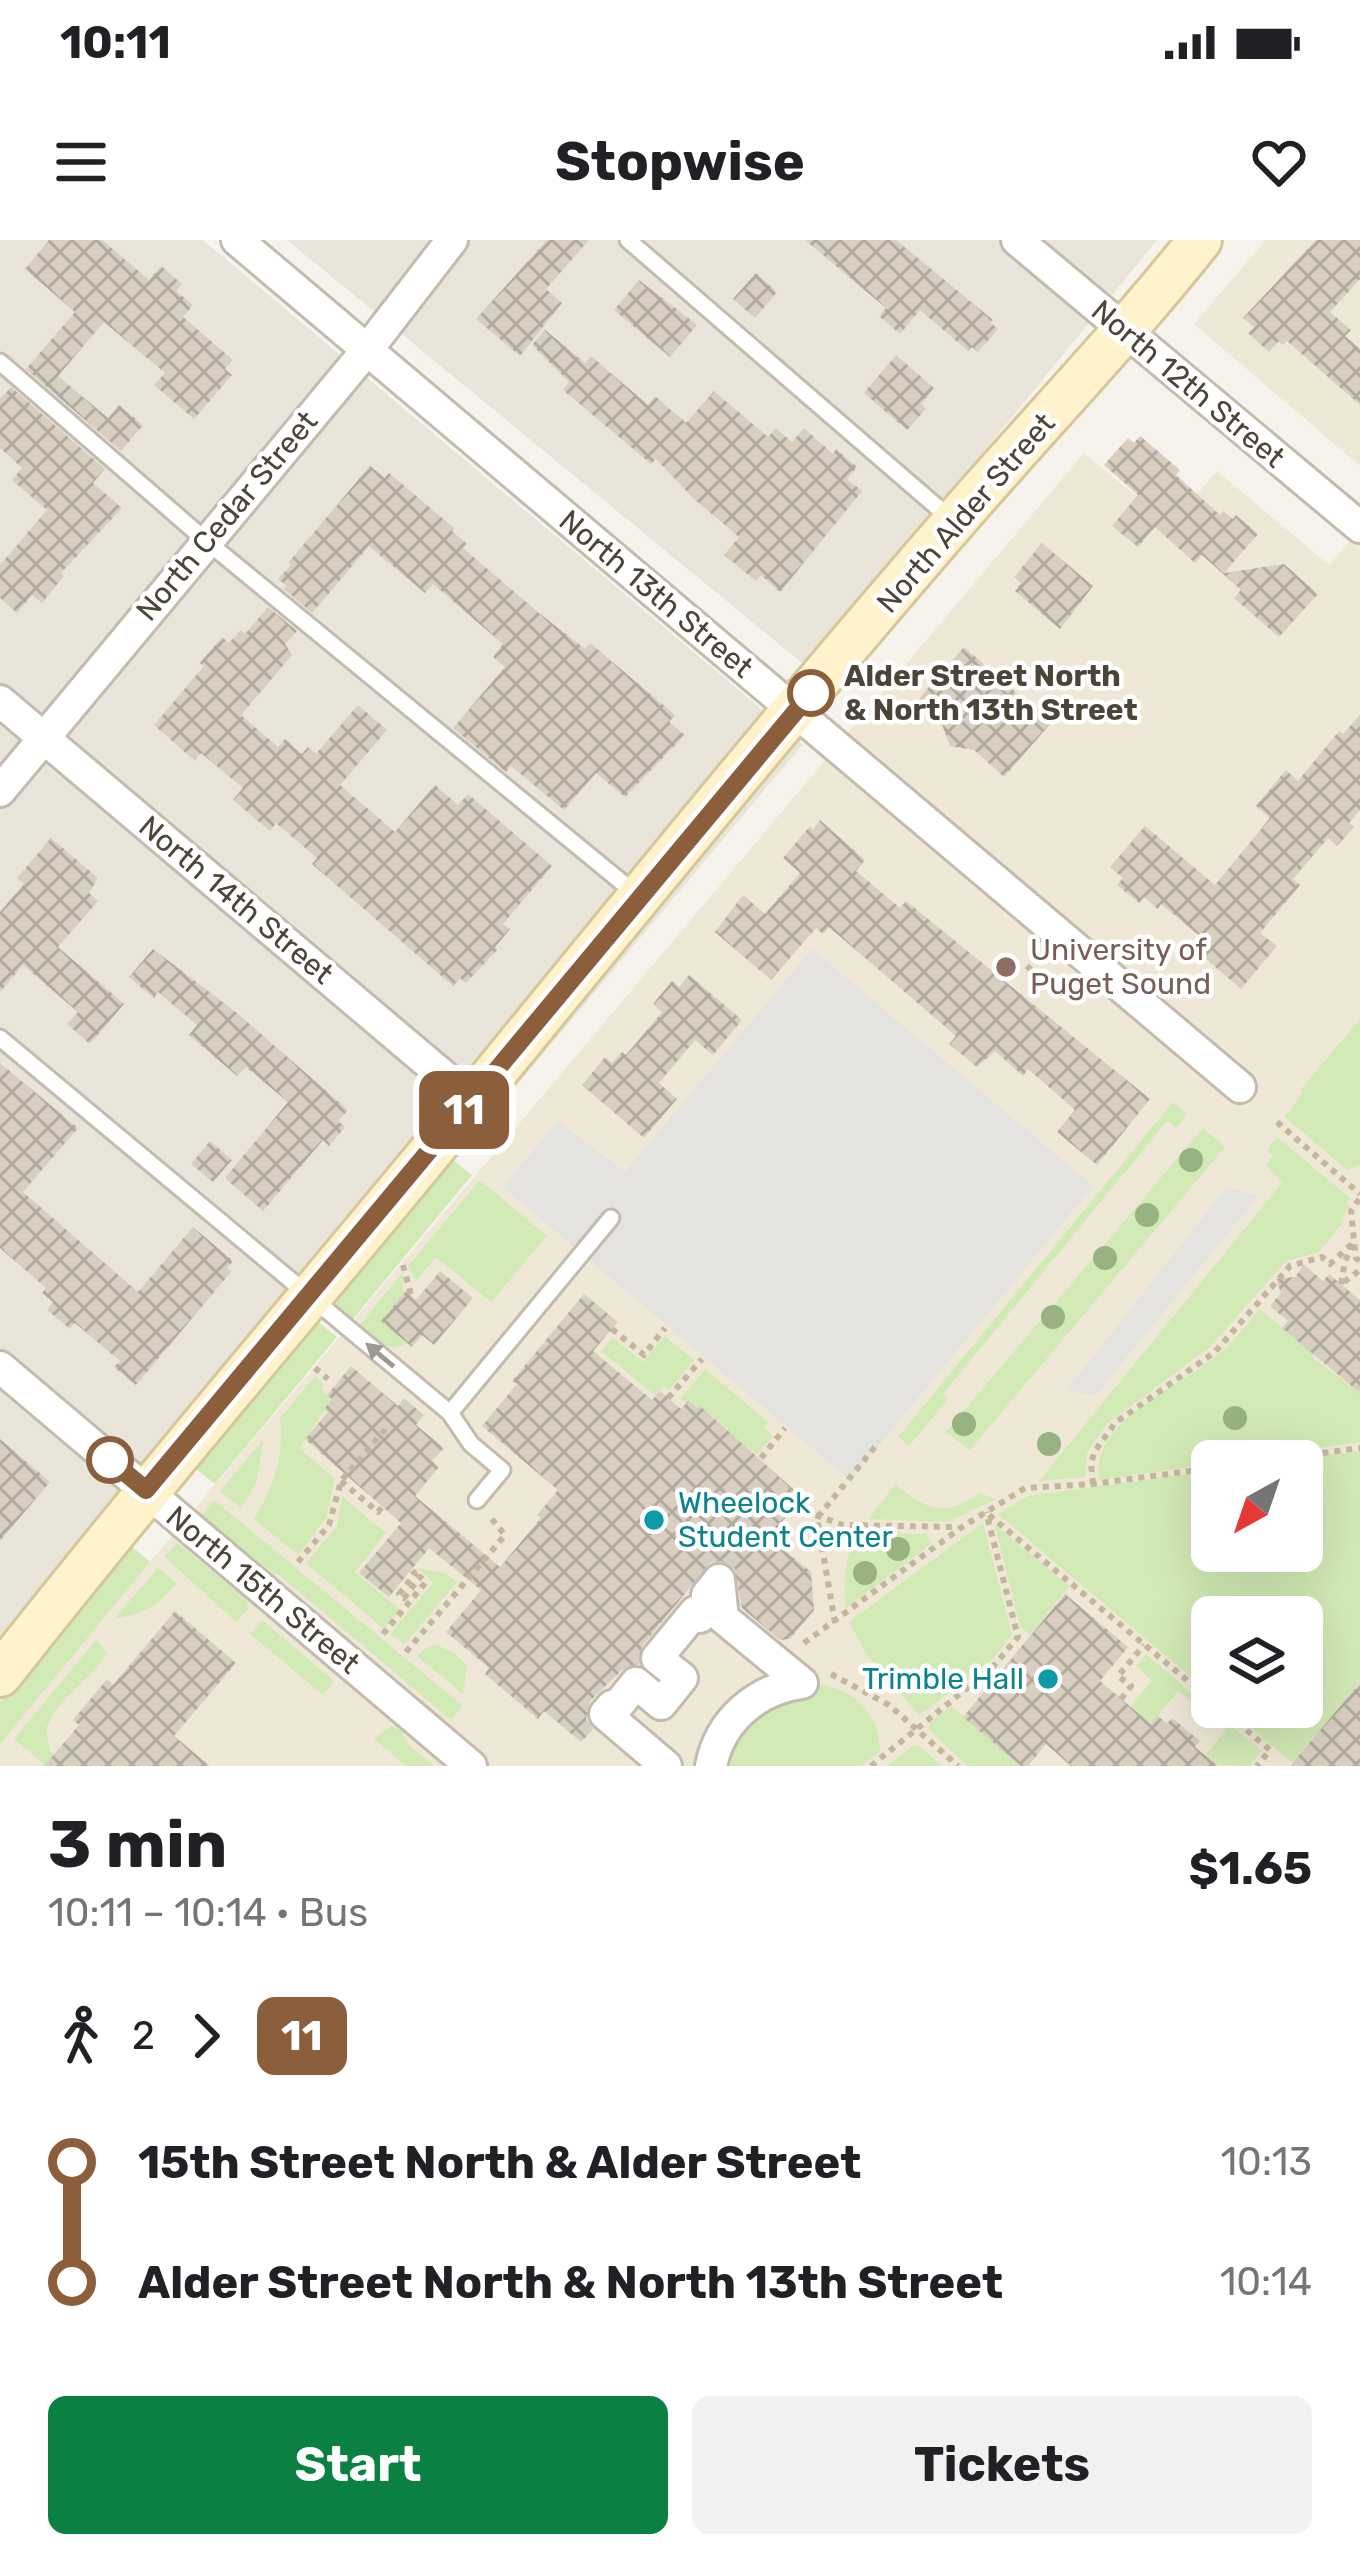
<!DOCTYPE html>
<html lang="en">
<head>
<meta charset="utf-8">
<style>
  body { margin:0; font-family:Rubik,sans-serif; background:#f2f2f2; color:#202124; height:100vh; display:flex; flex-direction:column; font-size:45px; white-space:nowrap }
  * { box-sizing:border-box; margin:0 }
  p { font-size:39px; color:#757577 }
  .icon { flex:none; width:66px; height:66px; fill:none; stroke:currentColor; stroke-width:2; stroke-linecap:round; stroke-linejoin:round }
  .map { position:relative; height:1526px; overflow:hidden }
  .drawer { display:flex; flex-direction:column; background:#fff; flex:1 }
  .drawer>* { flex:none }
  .badge { padding:0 24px; border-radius:18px; font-size:42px; line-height:78px }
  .needle { width:78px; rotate:220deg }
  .controls { position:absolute; left:1191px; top:1200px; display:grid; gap:24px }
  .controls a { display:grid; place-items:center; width:132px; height:132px; border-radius:18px; background:#fff; box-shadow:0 12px 48px #0002; font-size:60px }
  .map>.badge { position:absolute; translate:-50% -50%; box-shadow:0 0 0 6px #fff }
  .legs { display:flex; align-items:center; gap:18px; height:132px; padding:0 48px; font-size:39px }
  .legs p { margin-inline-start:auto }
  .overview { display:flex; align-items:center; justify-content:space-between; height:204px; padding:0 48px }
  h1 { font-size:66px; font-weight:700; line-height:90px }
  .primary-button { display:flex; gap:24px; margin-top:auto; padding:24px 48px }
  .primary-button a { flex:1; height:138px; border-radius:18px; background:#0b8043; color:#fff; font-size:48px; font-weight:700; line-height:138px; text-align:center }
  .primary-button a+a { background:#f2f2f2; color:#202124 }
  ul { padding:0 48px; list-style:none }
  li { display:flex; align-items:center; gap:42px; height:120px; font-size:45px }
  li i { display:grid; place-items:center; width:18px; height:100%; margin:0 15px; background:currentColor }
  li i::after { content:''; width:30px; height:30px; margin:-15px; border:9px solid; border-radius:50%; background:#fff }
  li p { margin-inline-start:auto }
  li:first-child i { background:linear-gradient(#0000 50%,currentColor 0) }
  li:last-child i { background:linear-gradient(currentColor 50%,#0000 0) }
  .status { display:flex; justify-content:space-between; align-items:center; height:84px; padding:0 60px; background:#fff; direction:ltr }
  .status svg { height:33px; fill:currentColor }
  header { display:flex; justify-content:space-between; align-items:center; height:156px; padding:0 48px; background:#fff; font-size:54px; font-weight:700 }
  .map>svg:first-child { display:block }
  .residential { fill:#eae5da }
  .education { fill:#efe8d6; fill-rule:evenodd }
  .green { fill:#d2eab5 }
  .parking { fill:#e5e3e0 }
  .building { fill:url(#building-cross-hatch) }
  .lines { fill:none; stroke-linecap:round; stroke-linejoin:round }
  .lane-casing { stroke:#c2bbae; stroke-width:21 }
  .street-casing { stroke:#c2bbae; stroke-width:36 }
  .secondary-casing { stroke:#d6c79b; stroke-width:48 }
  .path { stroke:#c4b79f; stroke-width:6; stroke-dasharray:6 6; stroke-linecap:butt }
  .lane { stroke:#fff; stroke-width:15 }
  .street { stroke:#fff; stroke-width:30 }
  .secondary { stroke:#fff3cd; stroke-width:42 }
  .tree { fill:#97b381 }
  .oneway { fill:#9c9892 }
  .line-1-casing { stroke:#fff; stroke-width:27 }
  .line-1 { stroke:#8b5e3c; stroke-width:18 }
  .stop-1-dot { fill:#fff; stroke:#8b5e3c; stroke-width:6 }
  .education-dot { fill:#8d6e63; stroke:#fff; stroke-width:4.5 }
  .culture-dot { fill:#0f9aa8; stroke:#fff; stroke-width:4.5 }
  .labels { text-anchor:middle; stroke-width:9; stroke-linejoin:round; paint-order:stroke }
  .street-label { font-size:30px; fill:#4b4439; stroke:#fff }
  .stop-label { font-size:30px; font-weight:bold; fill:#4b4439; stroke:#fff; text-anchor:start }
  .education-label { font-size:30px; fill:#785e54; stroke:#fff; text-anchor:start }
  .culture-label { font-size:30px; fill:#0d838f; stroke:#fff; text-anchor:start }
</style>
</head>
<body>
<div class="status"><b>10:11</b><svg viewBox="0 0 49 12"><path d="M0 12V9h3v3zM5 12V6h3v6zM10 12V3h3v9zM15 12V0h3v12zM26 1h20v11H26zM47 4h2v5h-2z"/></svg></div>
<header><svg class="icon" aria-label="menu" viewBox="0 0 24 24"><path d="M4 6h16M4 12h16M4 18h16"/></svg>Stopwise<svg class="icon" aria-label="heart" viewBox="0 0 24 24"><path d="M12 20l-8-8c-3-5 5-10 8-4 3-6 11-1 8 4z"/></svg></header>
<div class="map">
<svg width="1360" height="1526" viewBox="0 0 1360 1526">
  <defs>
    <pattern id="building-cross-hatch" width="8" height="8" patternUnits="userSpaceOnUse" patternTransform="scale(3)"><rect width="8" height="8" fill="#d8cfc1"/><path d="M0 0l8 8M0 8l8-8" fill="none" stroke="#b1aa9e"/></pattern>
  </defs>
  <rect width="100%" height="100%" fill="#f6f3ec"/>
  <path class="residential" d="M 0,0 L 203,0 L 803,504 L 0,1461 Z
    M 287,0 L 1157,0 L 807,427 Z"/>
  <path class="education" d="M 1266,0 L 1360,0 L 1360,226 L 1194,84 Z
    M 1084,213 L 1171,285 L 1217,231 L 1329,325 L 1360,290 L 1360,1526 L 0,1526 L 0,1500 ZM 1212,1221 L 1302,1221 L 1302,1311 L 1212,1311 ZM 1212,1377 L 1302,1377 L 1302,1467 L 1212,1467 Z"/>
  <path class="green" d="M 1360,779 L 1360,925 L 1347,930 L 1285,877 L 1303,852 L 1301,849 Z
    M 1173,862 L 1187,874 L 1176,888 L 1167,881 L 943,1154 L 948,1159 L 909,1206 L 898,1197 Z
    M 1203,888 L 1225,907 L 970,1210 L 946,1192 Z
    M 1277,897 L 1350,958 L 1346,963 L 1350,967 L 1341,978 L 1344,981 L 1319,1012 L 1286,1021 L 1210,1107 L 1108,1183 L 1087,1213 L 1085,1237 L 1039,1241 L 1282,943 L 1266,925 L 1273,916 L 1267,910 Z
    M 453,920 L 472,935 L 353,1079 L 334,1064 Z
    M 480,940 L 547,996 L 491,1062 L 436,1017 L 416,1041 L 408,1026 Z
    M 403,1032 L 403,1055 L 382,1081 L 407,1103 C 389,1115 373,1097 360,1085 Z
    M 1260,1069 L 1313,1113 L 1313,1118 L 1360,1153 L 1360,1202 L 1099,1240 C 1089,1183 1177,1148 1215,1117 C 1232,1104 1246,1085 1260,1069 Z
    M 318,1082 L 337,1097 L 215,1244 L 196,1229 Z
    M 665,1096 L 694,1120 L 669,1150 L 664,1146 L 656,1156 L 601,1111 L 613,1098 L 643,1122 Z
    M 705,1129 L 768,1182 L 764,1187 L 773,1196 L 757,1215 L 725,1193 L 728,1189 L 700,1166 L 697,1168 L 680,1159 Z
    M 315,1136 L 324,1144 L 321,1149 L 332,1159 L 299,1208 L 335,1239 L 326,1278 L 298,1315 L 254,1279 C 274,1246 284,1217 280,1178 Z
    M 263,1200 L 257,1241 L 241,1268 L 220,1251 Z
    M 1360,1211 L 1360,1443 L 1292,1523 L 1226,1467 L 1302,1467 L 1302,1377 L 1212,1377 L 1212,1455 L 998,1274 L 1028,1256 L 1212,1231 L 1212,1311 L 1302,1311 L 1302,1221 L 1287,1221 Z
    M 895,1244 C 927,1270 943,1278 980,1253 L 996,1259 L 948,1282 L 869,1279 Z
    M 342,1256 L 386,1293 L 355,1332 L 400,1370 L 384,1389 L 306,1323 L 337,1286 Z
    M 214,1260 L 463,1466 L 451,1480 L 278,1334 L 269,1333 L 201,1276 Z
    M 983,1283 L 1012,1395 L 990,1422 L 919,1475 L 867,1415 L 849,1382 Z
    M 995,1285 L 1069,1346 L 1030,1395 L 1020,1386 Z
    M 867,1293 L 927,1294 L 931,1304 L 846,1368 C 843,1343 844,1318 857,1295 Z
    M 177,1303 L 247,1360 L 248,1369 L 236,1382 L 165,1317 Z
    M 130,1305 L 150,1322 L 0,1504 L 0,1462 Z
    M 158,1328 L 177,1343 C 160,1364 142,1376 115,1378 Z
    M 418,1328 L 444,1333 L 457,1342 L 404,1405 L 390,1394 L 433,1343 Z
    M 262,1380 L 334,1441 L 323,1455 L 250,1394 Z
    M 96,1400 L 107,1413 C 90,1443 62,1452 46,1489 L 50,1511 L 67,1526 L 46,1526 L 14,1499 Z
    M 437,1405 L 456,1414 L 467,1427 L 463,1454 L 417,1416 L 426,1408 Z
    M 1146,1414 L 1196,1457 L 1192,1462 L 1178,1451 L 1151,1484 L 1130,1466 L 1152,1441 L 1136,1426 Z
    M 807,1443 C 847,1444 879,1468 880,1511 L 862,1526 L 711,1526 L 720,1498 Z
    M 951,1466 L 1021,1526 L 968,1526 L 929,1490 L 930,1483 Z
    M 1215,1472 L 1262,1511 L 1249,1526 L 1198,1524 L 1226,1490 L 1211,1477 Z
    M 391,1486 L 401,1490 L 408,1504 L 434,1526 L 406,1526 L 374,1499 Z
    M 914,1505 L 919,1506 L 942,1526 L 887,1526 Z"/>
  <path class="parking" d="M 812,709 L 1093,946 L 850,1240 L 503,947 L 558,881 L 625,932 Z
    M 1227,947 L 1258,956 L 1096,1155 L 1066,1151 Z"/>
  <path class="building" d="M 49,0 L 102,0 L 149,40 L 161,26 L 182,44 L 176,51 L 193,65 L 183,77 L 233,120 L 225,129 L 232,135 L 194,179 L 154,145 L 165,133 L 104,82 L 58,136 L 108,178 L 119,165 L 143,185 L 121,211 L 26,129 L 75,72 L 25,29 Z
    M 547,0 L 589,0 L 546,49 L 562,63 L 520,116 L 476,79 Z
    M 805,0 L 896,0 L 993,80 L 990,82 L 998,89 L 978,112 L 972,107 L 968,111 L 920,70 L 900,94 L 879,76 L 886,68 Z
    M 1316,0 L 1360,0 L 1360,39 L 1330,72 L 1351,90 L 1345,96 L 1360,109 L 1360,165 L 1287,101 L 1283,105 L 1279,101 L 1269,112 L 1248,93 L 1254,87 L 1243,78 Z
    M 756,33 L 777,52 L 755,78 L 733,59 Z
    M 639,40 L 697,85 L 670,117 L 614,70 Z
    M 545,90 L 585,123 L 591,116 L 648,165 L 655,156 L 686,183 L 714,151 L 768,197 L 776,188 L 792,202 L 804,188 L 833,214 L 836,209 L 857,227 L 847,239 L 862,251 L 780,352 L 761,335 L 756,341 L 724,315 L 739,297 L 693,258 L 656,219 L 651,224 L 563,150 L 569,142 L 532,105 Z
    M 896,115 L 934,148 L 921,164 L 926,169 L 907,190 L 864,153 Z
    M 11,147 L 105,229 L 93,243 L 122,268 L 61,333 L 64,336 L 42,363 L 32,355 L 17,373 L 0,358 L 0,325 L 47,270 L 12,240 L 22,228 L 0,208 L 0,159 Z
    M 1140,196 L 1180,230 L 1176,235 L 1220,275 L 1223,271 L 1233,279 L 1236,275 L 1258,294 L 1224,333 L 1284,324 L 1318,354 L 1279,397 L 1234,358 L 1241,350 L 1202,315 L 1195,323 L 1155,287 L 1138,307 L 1112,286 L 1138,255 L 1104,225 L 1128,198 L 1134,203 Z
    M 370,226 L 385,238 L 389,233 L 454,288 L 452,291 L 467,304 L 463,308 L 539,373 L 585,409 L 590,403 L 675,475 L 669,482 L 685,495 L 625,557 L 596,533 L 564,570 L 511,526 L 506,532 L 453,488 L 505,427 L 493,417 L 503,404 L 433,344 L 425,353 L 369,306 L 312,373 L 284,349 L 287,346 L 278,339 L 291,325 L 288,323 Z
    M 1042,303 L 1093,346 L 1060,389 L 1015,351 L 1021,343 L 1014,337 Z
    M 268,367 L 297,391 L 285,404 L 292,415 L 241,475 L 278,507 L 285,499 L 302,514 L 308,507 L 316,514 L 358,465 L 387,490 L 340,545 L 395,592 L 435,545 L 458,565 L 468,554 L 552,626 L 503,684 L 510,689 L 495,707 L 498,709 L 466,743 L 460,738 L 453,746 L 312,624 L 317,618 L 276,583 L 270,591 L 233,560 L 243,548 L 201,513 L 195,521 L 154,485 L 204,426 L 200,423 L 222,397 L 229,403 L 241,390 L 245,394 Z
    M 964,407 L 1051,483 L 1004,537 L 974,510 L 950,506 L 941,482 L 917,461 Z
    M 1360,475 L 1360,570 L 1349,583 L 1354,587 L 1337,606 L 1328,598 L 1293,639 L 1300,645 L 1260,693 L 1277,706 L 1241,749 L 1192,707 L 1201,697 L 1161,664 L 1158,669 L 1144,657 L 1139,663 L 1117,645 L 1123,638 L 1110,627 L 1145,586 L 1215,645 L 1270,578 L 1256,566 L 1286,530 L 1298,541 L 1339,491 L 1343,494 Z
    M 820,580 L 865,620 L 856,631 L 900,668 L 906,661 L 1150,859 L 1097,925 L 1057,892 L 1075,870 L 1028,829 L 1023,836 L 995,811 L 977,827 L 949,804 L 956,796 L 829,687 L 823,694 L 816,688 L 771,740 L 715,692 L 743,655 L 765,674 L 800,633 L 783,618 L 810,586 L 813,590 Z
    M 51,598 L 98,638 L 89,653 L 98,661 L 58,707 L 124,764 L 90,804 L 67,784 L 78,772 L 23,725 L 0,752 L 0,672 L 24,644 L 17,638 Z
    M 153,709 L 237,773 L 348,870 L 338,881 L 345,887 L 329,906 L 323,900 L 263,971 L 225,938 L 288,862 L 246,827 L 237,836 L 189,795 L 197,785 L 158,752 L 154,758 L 129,737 Z
    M 689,735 L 742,780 L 713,815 L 695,800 L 659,843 L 677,859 L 644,898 L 582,845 L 605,817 L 612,823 L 622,812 L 626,815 L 662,772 L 653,764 L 672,741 L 679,747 Z
    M 0,823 L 78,888 L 23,952 L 138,1052 L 193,987 L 233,1021 L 227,1028 L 231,1032 L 136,1145 L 114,1127 L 120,1121 L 75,1083 L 70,1089 L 47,1070 L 53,1062 L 42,1053 L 46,1048 L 0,1008 Z
    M 210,901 L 232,920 L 213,942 L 191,924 Z
    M 1304,1025 L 1323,1041 L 1329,1034 L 1360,1060 L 1360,1153 L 1282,1088 L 1288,1081 L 1270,1066 L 1281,1053 L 1276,1039 L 1295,1037 Z
    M 440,1031 L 473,1058 L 434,1105 L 422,1095 L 412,1107 L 381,1081 L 406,1051 L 416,1060 Z
    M 584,1054 L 618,1082 L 593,1111 L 652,1160 L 660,1151 L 681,1169 L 688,1161 L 697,1168 L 699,1165 L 802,1257 L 769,1298 L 811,1332 L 814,1370 L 790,1399 L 780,1400 L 742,1368 L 735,1329 L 721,1321 L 710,1323 L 642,1406 L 639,1424 L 622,1430 L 590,1461 L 586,1479 L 593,1489 L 581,1502 L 544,1471 L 538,1479 L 485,1434 L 489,1428 L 446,1392 L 481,1350 L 429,1308 L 389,1357 L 359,1333 L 401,1283 L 305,1199 L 328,1172 L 324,1169 L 332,1159 L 327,1155 L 351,1126 L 398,1166 L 404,1158 L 424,1175 L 416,1185 L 444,1208 L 432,1221 L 439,1227 L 415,1256 L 500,1327 L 541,1278 L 537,1275 L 558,1250 L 482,1186 L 517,1144 L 512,1141 Z
    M 0,1199 L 50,1242 L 0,1301 Z
    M 1065,1354 L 1128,1407 L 1100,1441 L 1151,1484 L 1157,1476 L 1167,1483 L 1172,1478 L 1200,1501 L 1195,1507 L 1218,1526 L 1071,1526 L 1046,1504 L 1028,1526 L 1021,1526 L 963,1477 Z
    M 175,1371 L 236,1423 L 174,1496 L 210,1526 L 44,1526 L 79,1485 L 73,1480 L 107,1439 L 113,1445 Z
    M 1360,1443 L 1360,1526 L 1290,1526 L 1315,1496 Z"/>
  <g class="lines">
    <g class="lane-casing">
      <path id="lane" d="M 628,0 L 952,280
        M 0,122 L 205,300 L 636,654
        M 0,798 L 450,1173 L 471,1204 L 502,1230 L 477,1260
        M 450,1173 L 611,978"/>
    </g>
    <g class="street-casing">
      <path id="street" d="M 237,0 L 1240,847
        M 1017,0 L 1360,287
        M 0,461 L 472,860
        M 0,551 L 367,110 L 452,0
        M 0,1127 L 471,1526
        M 666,1526 L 605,1474 L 612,1466 L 615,1469 L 636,1443 L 661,1464 L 682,1438 L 657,1418 L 695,1372 L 700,1377 L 713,1361 L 707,1355 L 719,1340 L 723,1378 L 802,1443 C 757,1449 720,1480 711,1526"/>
    </g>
    <g class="secondary-casing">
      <path id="secondary" d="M 0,1435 C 136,1262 278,1096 418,927 C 595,711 770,494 953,283 C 1035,188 1122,98 1200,0"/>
    </g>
    <path class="path" d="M 1027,730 L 1040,715
      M 1277,882 L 1360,954
      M 403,1025 L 411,1055
      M 1344,1042 L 1360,1030
      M 1341,1044 L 1345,1021 L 1354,1002 L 1351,971 L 1360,958
      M 612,1089 L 644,1115 L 665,1088
      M 315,1128 L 328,1139
      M 668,1158 L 702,1119
      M 761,1218 L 785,1188
      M 1263,1221 L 1360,1208
      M 341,1241 L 378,1272 L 382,1267
      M 1093,1244 L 1091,1223 L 1095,1211 L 1115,1183 L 1215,1112 L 1290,1026 L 1322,1017 L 1330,1024 L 1354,1002 L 1356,1018 L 1360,1022
      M 793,1267 L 843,1285 L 958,1287
      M 989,1275 L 1212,1461
      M 298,1322 L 329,1285 L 341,1241 L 388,1186
      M 835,1383 L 817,1278 L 879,1202
      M 383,1394 L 426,1342 L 420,1337 L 404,1358 L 399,1354 L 415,1334 L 412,1330
      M 804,1403 L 962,1287 L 1025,1248 L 1093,1244 L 1212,1228
      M 406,1412 L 505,1295 L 490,1277
      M 831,1434 L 889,1465 L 958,1526
      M 1121,1459 L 1131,1446 L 1118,1436 L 1144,1405
      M 1219,1467 L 1270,1510 L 1257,1526
      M 871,1526 L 992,1428 L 1018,1397 L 986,1272"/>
    <use href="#lane" class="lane"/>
    <use href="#street" class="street"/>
    <use href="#secondary" class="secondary"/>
  </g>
  <g class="tree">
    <circle cx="1191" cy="920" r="12"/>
    <circle cx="1147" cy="975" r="12"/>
    <circle cx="1105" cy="1018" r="12"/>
    <circle cx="1053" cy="1077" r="12"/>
    <circle cx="1235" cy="1178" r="12"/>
    <circle cx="964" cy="1184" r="12"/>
    <circle cx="1049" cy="1204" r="12"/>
    <circle cx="898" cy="1309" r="12"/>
    <circle cx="865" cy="1333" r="12"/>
  </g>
  <defs><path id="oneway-solid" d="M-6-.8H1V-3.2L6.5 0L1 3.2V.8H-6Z" transform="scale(3)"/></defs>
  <use class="oneway" href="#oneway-solid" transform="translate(380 1115) rotate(-140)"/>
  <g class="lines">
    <g class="line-1-casing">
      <path id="line-1" d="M 110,1220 L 146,1250 L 811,453"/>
    </g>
    <use href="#line-1" class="line-1"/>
  </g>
  <g class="stop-1-dot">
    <circle cx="811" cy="453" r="21"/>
    <circle cx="110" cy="1220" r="21"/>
  </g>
  <circle class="education-dot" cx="1006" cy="727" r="12"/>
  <g class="culture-dot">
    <circle cx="654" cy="1280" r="12"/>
    <circle cx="1048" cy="1439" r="12"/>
  </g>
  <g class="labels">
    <g class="street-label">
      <text transform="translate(1188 144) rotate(40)" y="10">North 12th Street</text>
      <text transform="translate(966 273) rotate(-49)" y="10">North Alder Street</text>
      <text transform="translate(227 276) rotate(-50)" y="10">North Cedar Street</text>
      <text transform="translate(656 354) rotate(40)" y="10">North 13th Street</text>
      <text transform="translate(236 660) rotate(40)" y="10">North 14th Street</text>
      <text transform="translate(263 1350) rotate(40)" y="10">North 15th Street</text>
    </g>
    <g class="stop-label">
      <text x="844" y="446">Alder Street North<tspan x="844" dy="34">&amp; North 13th Street</tspan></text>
    </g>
    <g class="education-label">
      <text x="1030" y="720">University of<tspan x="1030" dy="34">Puget Sound</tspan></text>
    </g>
    <g class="culture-label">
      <text x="678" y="1273">Wheelock<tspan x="678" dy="34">Student Center</tspan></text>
      <text x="1024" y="1449" text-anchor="end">Trimble Hall</text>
    </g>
  </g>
</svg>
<div class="controls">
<a><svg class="needle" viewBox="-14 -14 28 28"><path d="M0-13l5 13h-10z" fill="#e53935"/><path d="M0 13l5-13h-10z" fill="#757577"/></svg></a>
<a><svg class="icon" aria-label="layers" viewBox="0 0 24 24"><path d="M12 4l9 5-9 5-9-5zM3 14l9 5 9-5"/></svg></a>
</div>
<b class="badge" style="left:464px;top:870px;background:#8b5e3c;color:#fff">11</b>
</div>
<section class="drawer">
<div class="overview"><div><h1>3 min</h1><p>10:11 – 10:14 · Bus</p></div><b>$1.65</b></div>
<div class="legs"><svg class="icon" aria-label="walk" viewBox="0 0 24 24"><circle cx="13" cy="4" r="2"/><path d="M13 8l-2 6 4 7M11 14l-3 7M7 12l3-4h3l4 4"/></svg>2<svg class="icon" aria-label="forward" viewBox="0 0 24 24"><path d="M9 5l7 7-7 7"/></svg><b class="badge" style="background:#8b5e3c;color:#fff">11</b></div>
<ul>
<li><i style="color:#8b5e3c"></i><b>15th Street North &amp; Alder Street</b><p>10:13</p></li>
<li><i style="color:#8b5e3c"></i><b>Alder Street North &amp; North 13th Street</b><p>10:14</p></li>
</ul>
<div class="primary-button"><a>Start</a><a>Tickets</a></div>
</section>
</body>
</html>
